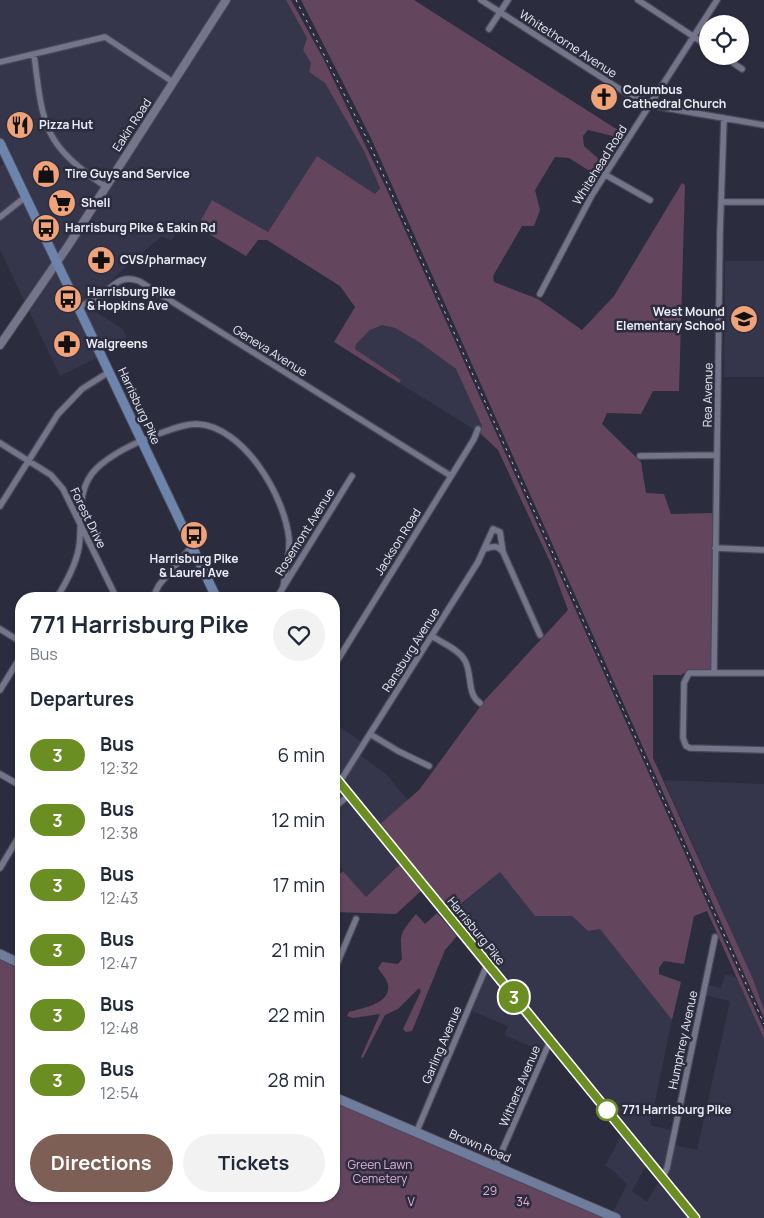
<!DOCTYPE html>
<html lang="en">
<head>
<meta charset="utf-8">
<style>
  body { margin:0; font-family:Manrope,sans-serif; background:#f2f2f3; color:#1f2937; height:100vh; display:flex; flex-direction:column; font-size:19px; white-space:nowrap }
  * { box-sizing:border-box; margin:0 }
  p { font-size:16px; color:#747a83 }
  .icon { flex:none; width:28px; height:28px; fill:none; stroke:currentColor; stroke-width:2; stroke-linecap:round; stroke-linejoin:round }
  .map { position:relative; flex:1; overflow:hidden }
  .panel { position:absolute; left:15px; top:592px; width:325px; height:610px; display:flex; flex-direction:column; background:#fff; border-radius:20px; box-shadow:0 1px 4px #0004 }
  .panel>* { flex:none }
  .badge { padding:0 10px; border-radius:16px; font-size:18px; line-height:32px }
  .fabs { position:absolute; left:699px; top:15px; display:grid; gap:10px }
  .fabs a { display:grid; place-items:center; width:50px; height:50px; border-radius:50%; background:#fff; box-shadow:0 1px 4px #0004; font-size:25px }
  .map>.badge { position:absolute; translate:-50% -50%; box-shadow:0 0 0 2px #fff }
  h2 { padding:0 15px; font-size:19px; line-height:45px }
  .round { display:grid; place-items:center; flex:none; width:52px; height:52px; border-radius:26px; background:#f2f2f3 }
  .head { display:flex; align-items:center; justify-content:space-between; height:85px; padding:0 15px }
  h1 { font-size:24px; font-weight:700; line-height:38px }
  .button { display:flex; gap:10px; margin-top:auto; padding:10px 15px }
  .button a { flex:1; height:58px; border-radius:30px; background:#7d5f55; color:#fff; font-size:20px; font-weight:700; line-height:58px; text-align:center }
  .button a+a { background:#f2f2f3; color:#1f2937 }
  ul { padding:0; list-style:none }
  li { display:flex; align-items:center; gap:15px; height:65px; padding:0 15px }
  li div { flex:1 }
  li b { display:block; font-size:19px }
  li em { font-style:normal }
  li .badge { min-width:55px; font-weight:700; text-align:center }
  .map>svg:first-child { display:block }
  .built { fill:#35364c; fill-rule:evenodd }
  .green { fill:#63465e }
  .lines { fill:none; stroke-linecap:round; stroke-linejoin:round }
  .minor-casing { stroke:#484857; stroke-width:8 }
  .tertiary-casing { stroke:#484857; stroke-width:10 }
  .secondary-casing { stroke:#484857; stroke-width:11 }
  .primary-casing { stroke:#484857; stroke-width:11 }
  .minor { stroke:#74758a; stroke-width:5.5 }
  .tertiary { stroke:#74758a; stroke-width:8 }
  .secondary { stroke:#707c9b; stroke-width:9 }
  .primary { stroke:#6d84ac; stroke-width:9 }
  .rail { stroke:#cdceda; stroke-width:1; stroke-dasharray:2.5 5; stroke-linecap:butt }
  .line-casing { stroke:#fff; stroke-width:11 }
  .line { stroke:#6b8e23; stroke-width:8 }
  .stop-dot { fill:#fff; stroke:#6b8e23; stroke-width:2.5 }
  .labels { text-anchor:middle; stroke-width:5; stroke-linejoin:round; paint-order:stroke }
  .street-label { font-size:12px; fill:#ebecf7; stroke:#2b2c3d }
  .poi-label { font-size:12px; font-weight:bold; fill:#ebecf7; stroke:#2b2c3d; text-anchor:start }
  .stop-label { font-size:12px; font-weight:bold; fill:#ebecf7; stroke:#2b2c3d; text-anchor:start }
  .park-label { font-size:12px; fill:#e6aedc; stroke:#2b2c3d }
</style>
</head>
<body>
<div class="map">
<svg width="764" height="1218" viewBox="0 0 764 1218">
  <rect width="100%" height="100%" fill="#2b2c3d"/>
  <path class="built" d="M 0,0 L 286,0 L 307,38 L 303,50 L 311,63 L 309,72 L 325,83 L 364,151 L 380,188 L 375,194 L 317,156 L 268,232 L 212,200 L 197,227 L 185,220 L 171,241 L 162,236 L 117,275 L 88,307 L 123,329 L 127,338 L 100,350 L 103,355 L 60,376 L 0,250 L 0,166 L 3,164 L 0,157 Z
    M 725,261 L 764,261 L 764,377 L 724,377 Z
    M 382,325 L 395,328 L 419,342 L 456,369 L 482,426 L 480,433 L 399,383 L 401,381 L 355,349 L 355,344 L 370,330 Z
    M 340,727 L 366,745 L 360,755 L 386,774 L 408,800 L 379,825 L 406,858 L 366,897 L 334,860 L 334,737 Z
    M 664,780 L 764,784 L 764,1010 L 753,979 Z
    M 500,872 L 535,916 L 572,916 L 588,931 L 600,929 L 672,1020 L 650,1125 L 675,1131 L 673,1145 L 697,1150 L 730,1001 L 704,995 L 706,984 L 721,988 L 725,974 L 736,977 L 764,1039 L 764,1218 L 610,1218 L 627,1184 L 614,1171 L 605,1166 L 624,1130 L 551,1041 L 545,1053 L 505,1035 L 508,1026 L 467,1009 L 484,969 L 443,920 ZM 649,1161 L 662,1176 L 647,1202 L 632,1191 Z"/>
  <path class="green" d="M 286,0 L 291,0 L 323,58 L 387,190 L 764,1030 L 764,1039 L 707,911 L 694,916 L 684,964 L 664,961 L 659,968 L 659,974 L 681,982 L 672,1020 L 600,929 L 588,931 L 572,916 L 535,916 L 500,872 L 451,912 L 379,825 L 419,790 L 485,700 L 568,610 L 551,564 L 498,450 L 480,433 L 482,426 L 456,369 L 419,342 L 395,328 L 382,325 L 370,330 L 356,344 L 355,349 L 401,380 L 399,383 L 334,342 L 355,307 L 340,286 L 267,240 L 258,240 L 246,256 L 197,227 L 212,200 L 268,232 L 317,156 L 375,194 L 380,188 L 364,151 L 325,83 L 309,72 L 311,63 L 303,50 L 307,38 Z
    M 301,0 L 414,0 L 621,132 L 617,137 L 588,130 L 583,136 L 584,146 L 601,161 L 600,170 L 596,175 L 569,158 L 555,157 L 535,190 L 540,210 L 534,226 L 522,226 L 493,276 L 494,282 L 538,299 L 582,330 L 614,296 L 682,183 L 685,185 L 679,391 L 653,391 L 641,414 L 607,413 L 602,424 L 641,462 L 646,493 L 664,494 L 671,514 L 714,513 L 711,669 L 691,669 L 681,675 L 653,675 L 653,758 L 753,979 L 764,1010 L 764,1018 L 370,136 Z
    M 399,865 L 421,891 L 396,914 L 334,912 L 334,880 L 343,871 L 366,897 Z
    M 437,913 L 457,936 L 445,950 L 412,1031 L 406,1032 L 403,1029 L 421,991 L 419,988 L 398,1009 L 385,1015 L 363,1058 L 361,1057 L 380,1014 L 353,1018 L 347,1016 L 349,1012 C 362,1008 391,1004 388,985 C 387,979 381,973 378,968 L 382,962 L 398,964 L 402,959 C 400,933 399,935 416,914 L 425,924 Z
    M 0,958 L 21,967 L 21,1196 L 334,1196 L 334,1101 L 607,1218 L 0,1218 Z"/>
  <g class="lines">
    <g class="minor-casing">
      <path id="minor" d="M 481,0 L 626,93 L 660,107 L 764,125
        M 638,0 L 708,46
        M 489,29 L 508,0
        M 34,54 C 43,127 43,144 106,187
        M 723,56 L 742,69
        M 0,62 L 105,37 L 173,82
        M 604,174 L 650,200
        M 721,202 L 764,202
        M 0,217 L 24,198
        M 540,294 L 592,195 L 717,0
        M 78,307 C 85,304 93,301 100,296 C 114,286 120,274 139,281 L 451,476
        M 0,443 L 51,475 L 63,489 L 117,599
        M 640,456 L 717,455
        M 0,506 L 58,414 L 82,389 L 109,372
        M 715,548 L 764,550
        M 485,549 C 493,546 497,545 503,552
        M 56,599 C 66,583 76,565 79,547 C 83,519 75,489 97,468 C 112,454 135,443 153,436 C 167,431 182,424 197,424 C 244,426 285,497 289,539 C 290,555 286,572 283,587
        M 152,599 L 159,585 L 192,546
        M 276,599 L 352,476
        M 0,629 L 21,642
        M 432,636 C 442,643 458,649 464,659 C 473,672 466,694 480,703
        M 334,666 L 474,439 L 478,429
        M 714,672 L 720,233 L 724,118
        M 764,673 L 689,673 L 684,683 L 683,738 L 686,746 L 690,748 L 764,750
        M 0,690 L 21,656
        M 370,734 L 398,751 L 429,766
        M 0,774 L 21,786
        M 339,783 L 478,562 L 493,529 L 500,532 L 503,552 L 540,635
        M 334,808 L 349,795
        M 0,868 L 21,833
        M 334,971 L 356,919
        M 416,1133 L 487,965
        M 495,1167 L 550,1041
        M 663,1177 L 667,1168 L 715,937"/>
    </g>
    <g class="tertiary-casing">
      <path id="tertiary" d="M 0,345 L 68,246 L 226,0"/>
    </g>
    <g class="secondary-casing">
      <path id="secondary" d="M 0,954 L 21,964
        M 334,1097 L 616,1218"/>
    </g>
    <g class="primary-casing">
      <path id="primary" d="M 0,143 L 217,599
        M 334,776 L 695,1218"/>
    </g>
    <use href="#minor" class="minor"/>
    <use href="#tertiary" class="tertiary"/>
    <use href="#secondary" class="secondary"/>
    <use href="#primary" class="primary"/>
    <path class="rail" d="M 296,0 L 369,143 L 764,1024"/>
  </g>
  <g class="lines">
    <g class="line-casing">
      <path id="line" d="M 334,776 L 695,1218"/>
    </g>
    <use href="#line" class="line"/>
  </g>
  <defs>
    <g id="church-disc" transform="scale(1.4375)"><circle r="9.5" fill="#f0a279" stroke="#2b2c3d"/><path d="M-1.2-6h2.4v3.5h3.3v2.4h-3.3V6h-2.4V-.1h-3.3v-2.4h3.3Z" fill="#111"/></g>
    <g id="restaurant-disc" transform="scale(1.4375)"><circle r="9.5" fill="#f0a279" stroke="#2b2c3d"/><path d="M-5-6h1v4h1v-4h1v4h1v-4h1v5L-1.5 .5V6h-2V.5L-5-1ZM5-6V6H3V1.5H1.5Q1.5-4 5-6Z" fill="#111"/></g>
    <g id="shop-disc" transform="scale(1.4375)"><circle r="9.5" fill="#f0a279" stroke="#2b2c3d"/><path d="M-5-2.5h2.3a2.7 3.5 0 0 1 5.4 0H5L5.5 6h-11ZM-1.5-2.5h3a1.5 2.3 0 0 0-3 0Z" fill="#111"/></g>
    <g id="supermarket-disc" transform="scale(1.4375)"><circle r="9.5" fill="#f0a279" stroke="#2b2c3d"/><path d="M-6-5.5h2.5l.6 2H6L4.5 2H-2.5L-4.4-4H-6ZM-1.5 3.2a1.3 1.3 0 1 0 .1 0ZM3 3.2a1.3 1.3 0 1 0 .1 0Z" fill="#111"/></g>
    <g id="bus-disc" transform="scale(1.4375)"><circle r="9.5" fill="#f0a279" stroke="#2b2c3d"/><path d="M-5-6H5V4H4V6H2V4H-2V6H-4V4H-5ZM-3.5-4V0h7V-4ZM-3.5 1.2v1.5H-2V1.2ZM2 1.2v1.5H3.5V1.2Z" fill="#111"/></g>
    <g id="pharmacy-disc" transform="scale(1.4375)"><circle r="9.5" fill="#f0a279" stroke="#2b2c3d"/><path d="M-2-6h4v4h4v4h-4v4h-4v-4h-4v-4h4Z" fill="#111"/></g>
    <g id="school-disc" transform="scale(1.4375)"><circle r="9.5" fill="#f0a279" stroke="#2b2c3d"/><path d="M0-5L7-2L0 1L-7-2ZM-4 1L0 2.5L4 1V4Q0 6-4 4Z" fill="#111"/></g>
  </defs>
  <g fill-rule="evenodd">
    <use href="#church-disc" x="604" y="97"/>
    <use href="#restaurant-disc" x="20" y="125"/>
    <use href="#shop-disc" x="46" y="174"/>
    <use href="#supermarket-disc" x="62" y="203"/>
    <use href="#bus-disc" x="46" y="228"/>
    <use href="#pharmacy-disc" x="101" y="260"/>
    <use href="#bus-disc" x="68" y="299"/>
    <use href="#school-disc" x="744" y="319"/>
    <use href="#pharmacy-disc" x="67" y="344"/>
    <use href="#bus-disc" x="194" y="535"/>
  </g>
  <circle class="stop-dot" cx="607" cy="1110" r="10"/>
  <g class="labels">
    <g class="street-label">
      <text transform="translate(568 44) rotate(33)" y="4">Whitethorne Avenue</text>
      <text transform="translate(132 125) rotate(-57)" y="4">Eakin Road</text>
      <text transform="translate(600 165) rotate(-58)" y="4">Whitehead Road</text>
      <text transform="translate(270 351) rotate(32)" y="4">Geneva Avenue</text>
      <text transform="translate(708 395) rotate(-89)" y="4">Rea Avenue</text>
      <text transform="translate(139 406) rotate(65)" y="4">Harrisburg Pike</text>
      <text transform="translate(88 518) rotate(64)" y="4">Forest Drive</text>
      <text transform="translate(305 532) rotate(-58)" y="4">Rosemont Avenue</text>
      <text transform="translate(398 542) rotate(-58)" y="4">Jackson Road</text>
      <text transform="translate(411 650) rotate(-58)" y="4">Ransburg Avenue</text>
      <text transform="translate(476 931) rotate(51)" y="4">Harrisburg Pike</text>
      <text transform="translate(683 1040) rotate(-78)" y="4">Humphrey Avenue</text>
      <text transform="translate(442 1045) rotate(-67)" y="4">Garling Avenue</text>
      <text transform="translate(520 1086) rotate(-67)" y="4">Withers Avenue</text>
      <text transform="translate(480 1146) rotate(23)" y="4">Brown Road</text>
    </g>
    <g class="poi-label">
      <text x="623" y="94">Columbus<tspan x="623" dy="14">Cathedral Church</tspan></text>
      <text x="39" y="129">Pizza Hut</text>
      <text x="65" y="178">Tire Guys and Service</text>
      <text x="81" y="207">Shell</text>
      <text x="65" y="232">Harrisburg Pike &amp; Eakin Rd</text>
      <text x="120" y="264">CVS/pharmacy</text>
      <text x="87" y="296">Harrisburg Pike<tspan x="87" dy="14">&amp; Hopkins Ave</tspan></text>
      <text x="725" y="316" text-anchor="end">West Mound<tspan x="725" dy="14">Elementary School</tspan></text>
      <text x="86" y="348">Walgreens</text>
      <text x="194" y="563" text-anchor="middle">Harrisburg Pike<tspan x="194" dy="14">&amp; Laurel Ave</tspan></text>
    </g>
    <g class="stop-label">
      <text x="622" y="1114">771 Harrisburg Pike</text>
    </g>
    <g class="park-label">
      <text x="380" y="1169">Green Lawn<tspan x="380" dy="14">Cemetery</tspan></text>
      <text x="490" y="1195">29</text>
      <text x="411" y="1206">V</text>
      <text x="523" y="1206">34</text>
    </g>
  </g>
</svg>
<div class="fabs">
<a><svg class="icon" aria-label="locate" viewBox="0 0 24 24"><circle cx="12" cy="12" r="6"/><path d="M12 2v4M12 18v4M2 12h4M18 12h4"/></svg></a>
</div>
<b class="badge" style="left:514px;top:997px;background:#6b8e23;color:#fff">3</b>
<section class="panel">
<div class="head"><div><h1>771 Harrisburg Pike</h1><p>Bus</p></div><a class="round"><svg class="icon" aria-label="heart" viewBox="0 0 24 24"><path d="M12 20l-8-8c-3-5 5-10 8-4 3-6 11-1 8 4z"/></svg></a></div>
<h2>Departures</h2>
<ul>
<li><span class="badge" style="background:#6b8e23;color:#fff">3</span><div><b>Bus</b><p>12:32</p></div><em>6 min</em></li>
<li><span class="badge" style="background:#6b8e23;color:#fff">3</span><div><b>Bus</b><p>12:38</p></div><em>12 min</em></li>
<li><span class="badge" style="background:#6b8e23;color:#fff">3</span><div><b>Bus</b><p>12:43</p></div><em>17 min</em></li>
<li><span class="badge" style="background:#6b8e23;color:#fff">3</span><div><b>Bus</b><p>12:47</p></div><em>21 min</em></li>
<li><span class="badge" style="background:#6b8e23;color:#fff">3</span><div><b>Bus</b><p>12:48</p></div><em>22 min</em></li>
<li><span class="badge" style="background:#6b8e23;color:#fff">3</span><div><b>Bus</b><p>12:54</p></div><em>28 min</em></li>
</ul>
<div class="button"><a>Directions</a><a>Tickets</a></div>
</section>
</div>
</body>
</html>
